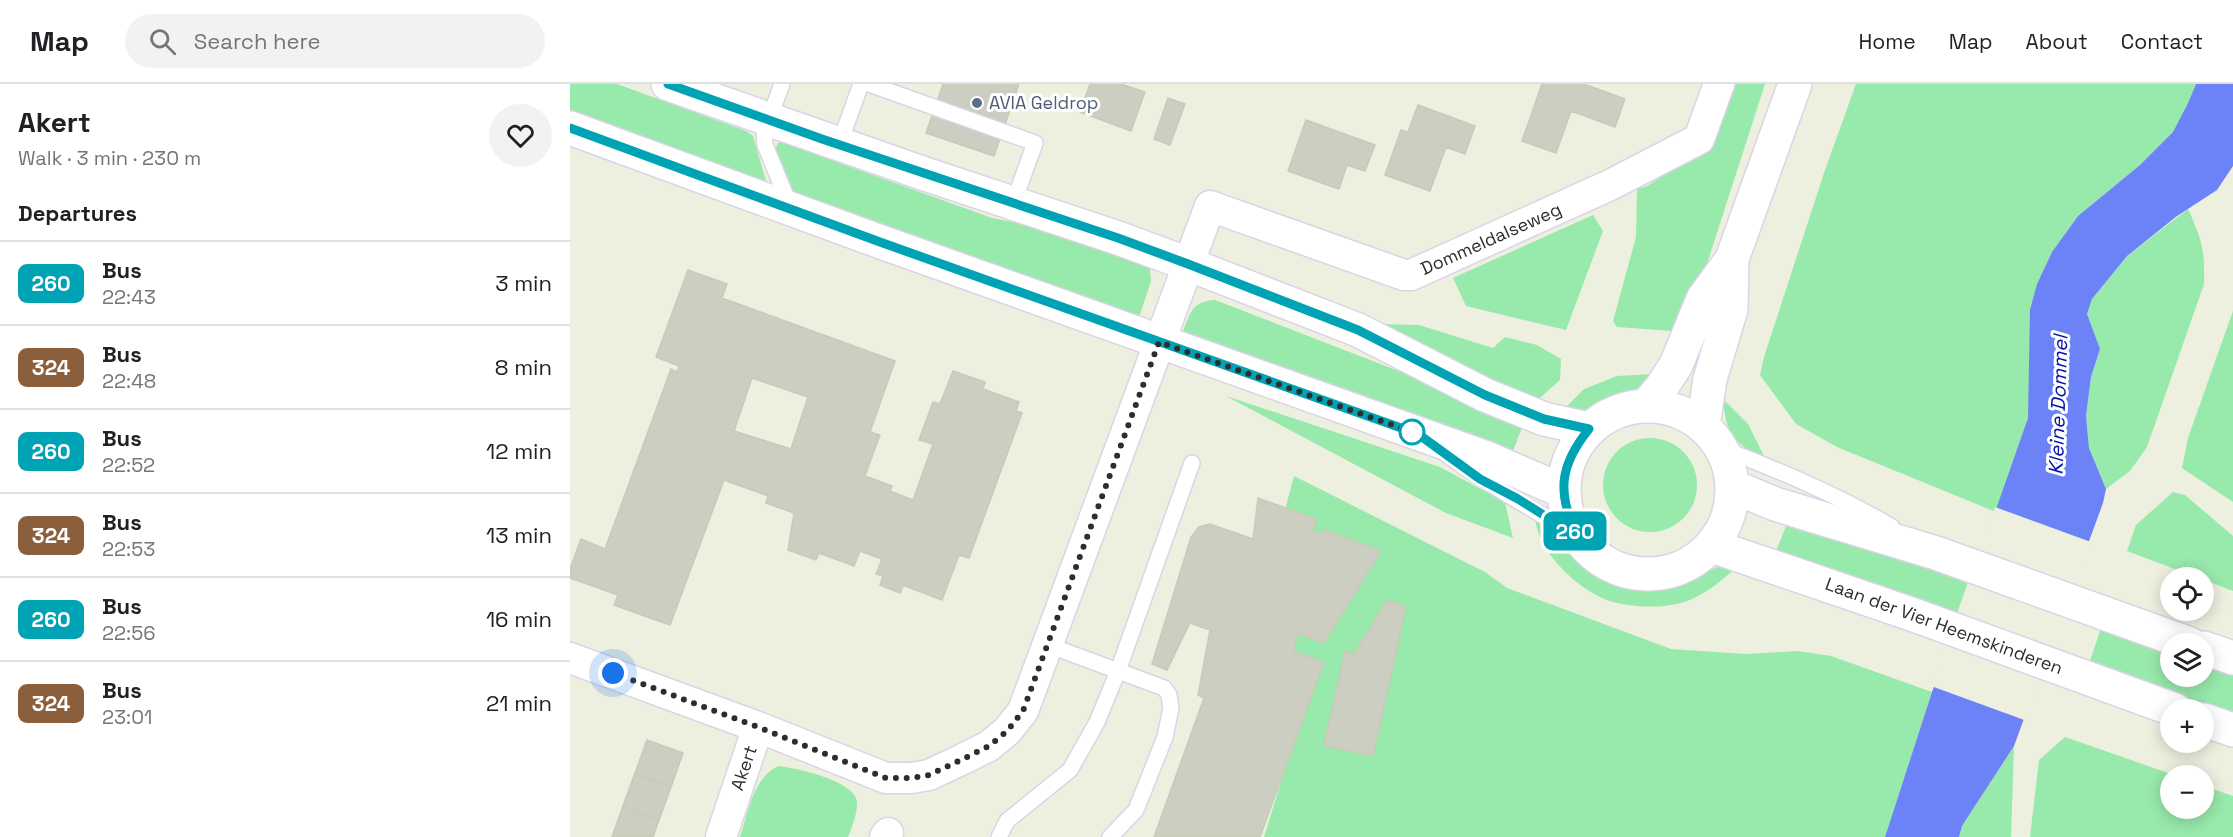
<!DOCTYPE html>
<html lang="en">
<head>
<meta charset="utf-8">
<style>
  body { margin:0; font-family:"Space Grotesk",sans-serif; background:#f2f2f2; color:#202124; height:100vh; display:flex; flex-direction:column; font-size:22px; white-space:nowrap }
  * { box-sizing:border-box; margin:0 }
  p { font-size:20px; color:#757577 }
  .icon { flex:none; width:33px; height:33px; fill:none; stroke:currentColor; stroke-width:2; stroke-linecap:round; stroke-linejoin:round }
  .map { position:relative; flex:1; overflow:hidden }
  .drawer { display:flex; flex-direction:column; background:#fff; width:570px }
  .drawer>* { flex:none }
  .badge { padding:0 12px; border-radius:9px; font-size:21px; line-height:39px }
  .controls { position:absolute; left:1590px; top:483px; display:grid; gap:12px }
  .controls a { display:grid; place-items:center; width:54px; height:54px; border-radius:50%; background:#fff; box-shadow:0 3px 15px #0003; font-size:30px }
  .you { position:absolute; width:30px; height:30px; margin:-15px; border:4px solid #fff; border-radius:50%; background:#1a73e8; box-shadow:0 0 0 9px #1a73e833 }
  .map>.badge { position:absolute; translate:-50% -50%; box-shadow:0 0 0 3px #fff }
  h2 { padding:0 18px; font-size:22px; line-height:54px }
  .round { display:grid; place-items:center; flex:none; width:63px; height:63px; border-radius:32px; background:#f2f2f2 }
  .summary { display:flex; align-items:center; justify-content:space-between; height:102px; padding:0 18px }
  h1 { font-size:28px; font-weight:600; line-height:45px }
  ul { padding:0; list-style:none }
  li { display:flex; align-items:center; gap:18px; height:84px; padding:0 18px; border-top:2px solid #e0e0e0 }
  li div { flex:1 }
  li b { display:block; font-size:22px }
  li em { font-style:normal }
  li .badge { min-width:66px; font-weight:700; text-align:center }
  header { display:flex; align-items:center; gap:36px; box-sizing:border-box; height:84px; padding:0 30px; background:#fff; border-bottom:2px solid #e0e0e0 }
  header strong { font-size:28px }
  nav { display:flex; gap:33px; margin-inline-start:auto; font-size:21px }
  .search { width:420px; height:54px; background:#f2f2f2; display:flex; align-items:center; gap:15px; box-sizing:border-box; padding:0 21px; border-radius:33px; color:#757577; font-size:22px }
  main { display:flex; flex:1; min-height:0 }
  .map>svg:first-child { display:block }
  .green { fill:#98e9ac }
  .water { fill:#6c82f7 }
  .pier { fill:#edefdf }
  .building { fill:#cbcec1; stroke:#c7cbb8; stroke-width:1.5; fill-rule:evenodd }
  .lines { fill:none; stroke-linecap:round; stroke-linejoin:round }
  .lane-casing { stroke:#dbd4e6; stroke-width:18 }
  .street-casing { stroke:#dbd4e6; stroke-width:33 }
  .secondary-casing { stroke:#dbd4e6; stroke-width:36 }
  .lane { stroke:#fff; stroke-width:15 }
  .street { stroke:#fff; stroke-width:30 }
  .secondary { stroke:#fff; stroke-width:33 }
  .line-casing { stroke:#fff; stroke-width:14 }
  .line { stroke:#00a3b4; stroke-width:9 }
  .walk { stroke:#2d2d2d; stroke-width:6; stroke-dasharray:0 10.8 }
  .service-dot { fill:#5c6f8a; stroke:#fff; stroke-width:2 }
  .stop-dot { fill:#fff; stroke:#00a3b4; stroke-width:3 }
  .labels { text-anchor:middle; stroke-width:6; stroke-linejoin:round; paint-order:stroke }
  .service-label { font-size:18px; fill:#4e5e75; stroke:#fff; text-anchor:start }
  .street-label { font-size:18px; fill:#2d2d2d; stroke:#fff }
  .water-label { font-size:20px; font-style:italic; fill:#0411aa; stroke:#fff }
</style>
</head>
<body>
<header>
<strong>Map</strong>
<div class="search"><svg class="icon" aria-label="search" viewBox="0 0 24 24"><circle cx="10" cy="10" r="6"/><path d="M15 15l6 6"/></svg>Search here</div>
<nav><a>Home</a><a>Map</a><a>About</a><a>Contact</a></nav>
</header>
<main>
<section class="drawer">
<div class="summary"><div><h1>Akert</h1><p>Walk · 3 min · 230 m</p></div><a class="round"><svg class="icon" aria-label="heart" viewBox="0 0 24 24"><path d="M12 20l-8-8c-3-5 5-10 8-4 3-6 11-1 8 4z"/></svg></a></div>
<h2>Departures</h2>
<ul>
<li><span class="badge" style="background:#00a3b4;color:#fff">260</span><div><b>Bus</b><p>22:43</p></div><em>3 min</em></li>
<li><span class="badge" style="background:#8b5e3c;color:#fff">324</span><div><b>Bus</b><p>22:48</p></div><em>8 min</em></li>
<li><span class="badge" style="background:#00a3b4;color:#fff">260</span><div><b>Bus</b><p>22:52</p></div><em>12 min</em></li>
<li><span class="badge" style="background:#8b5e3c;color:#fff">324</span><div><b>Bus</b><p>22:53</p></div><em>13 min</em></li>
<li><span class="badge" style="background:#00a3b4;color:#fff">260</span><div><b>Bus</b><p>22:56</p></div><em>16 min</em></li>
<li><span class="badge" style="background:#8b5e3c;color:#fff">324</span><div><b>Bus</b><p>23:01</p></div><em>21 min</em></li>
</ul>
</section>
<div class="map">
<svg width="1663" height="753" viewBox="0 0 1663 753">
  <rect width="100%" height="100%" fill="#edefdf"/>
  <path class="green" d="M 0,0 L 47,0 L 176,47 L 183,52 L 198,104 L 0,34 Z
    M 1166,0 L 1195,0 L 1115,248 L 1047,243 L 1043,237 L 1066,153 L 1067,105 L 1077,102 L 1144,58 Z
    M 1286,0 L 1626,0 L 1618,19 L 1603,48 L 1570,81 L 1508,132 L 1482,168 L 1467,200 L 1458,334 L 1426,428 L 1267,363 L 1226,340 L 1190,291 L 1194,273 L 1254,89 Z
    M 211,58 L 422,134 L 505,150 L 573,174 L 580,185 L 581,197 L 568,237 L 233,116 L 222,107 L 205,66 L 208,59 Z
    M 1618,125 C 1632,156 1635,166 1634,200 L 1577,363 L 1560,387 L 1536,405 L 1519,364 L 1516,332 L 1521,293 L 1530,265 L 1517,230 L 1522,215 L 1557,172 Z
    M 1023,131 L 1033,147 L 996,246 L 896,222 L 883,194 Z
    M 645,216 L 955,336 L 941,372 L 611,252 C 620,232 620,217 645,216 Z
    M 1663,227 L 1663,418 L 1612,384 L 1618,354 Z
    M 808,240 L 849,241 L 923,264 L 935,253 L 967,261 L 991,275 L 990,296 L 963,320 Z
    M 1084,290 L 1072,305 L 1041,316 L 1020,328 L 991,328 L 1014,305 L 1047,292 Z
    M 656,312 L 870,383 L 935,418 L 943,454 L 876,429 Z
    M 1153,315 L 1178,340 L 1195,374 C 1163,360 1156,350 1153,315 Z
    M1033 401a47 47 0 1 1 94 0a47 47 0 1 1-94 0Z
    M 724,392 L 915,488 L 937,504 L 1101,565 L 1175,570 L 1228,567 L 1261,572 L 1362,608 L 1315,753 L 694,753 L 748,578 L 717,568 L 708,452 Z
    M 1603,408 L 1615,411 L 1663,452 L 1663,507 L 1634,496 L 1634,494 L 1626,493 L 1557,467 L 1566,441 Z
    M 965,435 L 990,450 L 1015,476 L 1035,491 L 1065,501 L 1108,500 L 1152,481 L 1172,479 C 1152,496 1133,514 1107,520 C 1084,525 1046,523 1026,511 C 999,496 969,466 965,435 Z
    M 1216,442 L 1401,497 L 1478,571 L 1205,470 Z
    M 1531,544 L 1600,566 L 1600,592 L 1634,592 L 1634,577 L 1663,587 L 1663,637 L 1517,586 Z
    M 1495,653 L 1604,691 L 1600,692 L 1600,724 L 1634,724 L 1634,702 L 1663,712 L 1663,753 L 1460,753 L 1469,676 Z
    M 1444,662 L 1441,753 L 1389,753 L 1392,742 Z
    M 208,682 C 226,684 283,696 287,717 C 288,727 282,744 278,753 L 170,753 C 178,729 183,694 208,682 Z"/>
  <path class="water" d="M 1626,0 L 1663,0 L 1663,82 L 1647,106 L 1607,132 L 1557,172 L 1522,215 L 1517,230 L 1530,265 L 1521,293 L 1516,332 L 1519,364 L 1536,405 L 1533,419 L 1444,662 L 1392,742 L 1389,753 L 1315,753 L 1362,608 L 1458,334 L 1460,226 L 1467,200 L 1482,168 L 1508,132 L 1570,81 L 1603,48 L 1618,19 Z"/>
  <path class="pier" d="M 1425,423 L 1521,458 L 1457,637 L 1361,602 Z"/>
  <path class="building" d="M 373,0 L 449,0 L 424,72 L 356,49 Z
    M 520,0 L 551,0 L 575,8 L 561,47 L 510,28 Z
    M 972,0 L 1014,0 L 1055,15 L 1045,43 L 1001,27 L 986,69 L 952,57 Z
    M 598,14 L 615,20 L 600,61 L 584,55 Z
    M 848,21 L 905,42 L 895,70 L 876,63 L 860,107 L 815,91 L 831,46 L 838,48 Z
    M 736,36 L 805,61 L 795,87 L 777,81 L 769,105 L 718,87 Z
    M 118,186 L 157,200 L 152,214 L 325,277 L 300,348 L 310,351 L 295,392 L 322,402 L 320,407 L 343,416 L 363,360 L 349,356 L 363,318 L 370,320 L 383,287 L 415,298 L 413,305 L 449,318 L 446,327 L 452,329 L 399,474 L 389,471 L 372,516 L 335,502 L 334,500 L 330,509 L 310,501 L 313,492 L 306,490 L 312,475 L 290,467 L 284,482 L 249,469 L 246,476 L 218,466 L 224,429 L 196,419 L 198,412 L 154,396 L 100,541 L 44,521 L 48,511 L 0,494 L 0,485 L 11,455 L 35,465 L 101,285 L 107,288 L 109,282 L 86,273 ZM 182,294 L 238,313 L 221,365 L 164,347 Z
    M 688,414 L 747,435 L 742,447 L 751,450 L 753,445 L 811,467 L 754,559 L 728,550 L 723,567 L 754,578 L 690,753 L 584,753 L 634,614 L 628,611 L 640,546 L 620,539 L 597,586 L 582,580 L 621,453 L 629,443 L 640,440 L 683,455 Z
    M 817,516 L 836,523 L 803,672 L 754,662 L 775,567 L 784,570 Z
    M 77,656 L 113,669 L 101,703 L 65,689 Z
    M 65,689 L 101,703 L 89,736 L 53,722 Z
    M 53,722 L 89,736 L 83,753 L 42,753 Z"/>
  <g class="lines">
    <g class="lane-casing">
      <path id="lane" d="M 212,0 L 194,49 L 195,61 L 220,122
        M 299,0 L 465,59 L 443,120
        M 269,61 L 291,0
        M 1151,364 C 1210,387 1268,411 1322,443
        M 877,371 C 918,401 963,425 1007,452
        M 478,561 L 594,604 L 599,611 L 601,624 L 595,653 L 566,726 L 540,753
        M 429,753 L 437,737 L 500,686 L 527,638 L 548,587 L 622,379"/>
    </g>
    <g class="street-casing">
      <path id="street" d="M 0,574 L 188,643 L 316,694 L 341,694 L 359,691 L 393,675 L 419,662 L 437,647 L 453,627 L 640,122 L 834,191 L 841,191 L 1040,101 L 1129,55 L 1149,0
        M 151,753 L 188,643
        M 315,753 L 318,749"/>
    </g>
    <g class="secondary-casing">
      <path id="secondary" d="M 98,0 L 358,91 L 548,154 L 618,180 L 788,246 L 915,311 L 974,335 L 1019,345
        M 0,44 L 311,158 L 914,373 L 993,407
        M994 406a84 84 0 1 1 168 0a84 84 0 1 1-168 0Z
        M 1076,322 L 1091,304 L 1106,281 L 1133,215 L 1162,175 L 1225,0
        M 1133,342 L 1140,295 L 1161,225 L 1162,175
        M 1162,402 L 1205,420 L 1366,469 L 1620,560
        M 1142,462 L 1344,531 L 1605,626
        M 1634,564 L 1663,574
        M 1634,636 L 1663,646"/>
    </g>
    <use href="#lane" class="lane"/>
    <use href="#street" class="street"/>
    <use href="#secondary" class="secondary"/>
  </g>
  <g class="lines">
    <g class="line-casing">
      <path id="line" d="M 0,44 L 310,158 L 848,350 L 910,395 L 948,415 L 1007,452 C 987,409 989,382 1019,345 L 974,335 L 915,311 L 788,246 L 618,180 L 548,154 L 252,55 L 98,0"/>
    </g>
    <use href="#line" class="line"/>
    <path class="walk" d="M 43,589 L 188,643 L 316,694 L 341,694 L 359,691 L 393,675 L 419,662 L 437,647 L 453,627 L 589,258 L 848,350 L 842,348"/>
  </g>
  <circle class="service-dot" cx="407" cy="19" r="6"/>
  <circle class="stop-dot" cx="842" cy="348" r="12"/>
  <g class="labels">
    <g class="service-label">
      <text x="419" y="25">AVIA Geldrop</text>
    </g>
    <g class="street-label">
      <text transform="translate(921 155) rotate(-24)" y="6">Dommeldalseweg</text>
      <text transform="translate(1374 542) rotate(20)" y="6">Laan der Vier Heemskinderen</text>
      <text transform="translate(174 684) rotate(-71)" y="6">Akert</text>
    </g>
    <g class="water-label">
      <text transform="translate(1488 321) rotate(-88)" y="7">Kleine Dommel</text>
    </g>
  </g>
</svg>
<div class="controls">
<a><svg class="icon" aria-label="locate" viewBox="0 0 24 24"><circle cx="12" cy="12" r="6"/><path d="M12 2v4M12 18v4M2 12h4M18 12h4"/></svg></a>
<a><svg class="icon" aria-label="layers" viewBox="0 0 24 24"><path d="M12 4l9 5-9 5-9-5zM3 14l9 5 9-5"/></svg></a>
<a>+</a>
<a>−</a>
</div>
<div class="you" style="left:43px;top:589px"></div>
<b class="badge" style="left:1005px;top:447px;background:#00a3b4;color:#fff">260</b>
</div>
</main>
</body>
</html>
